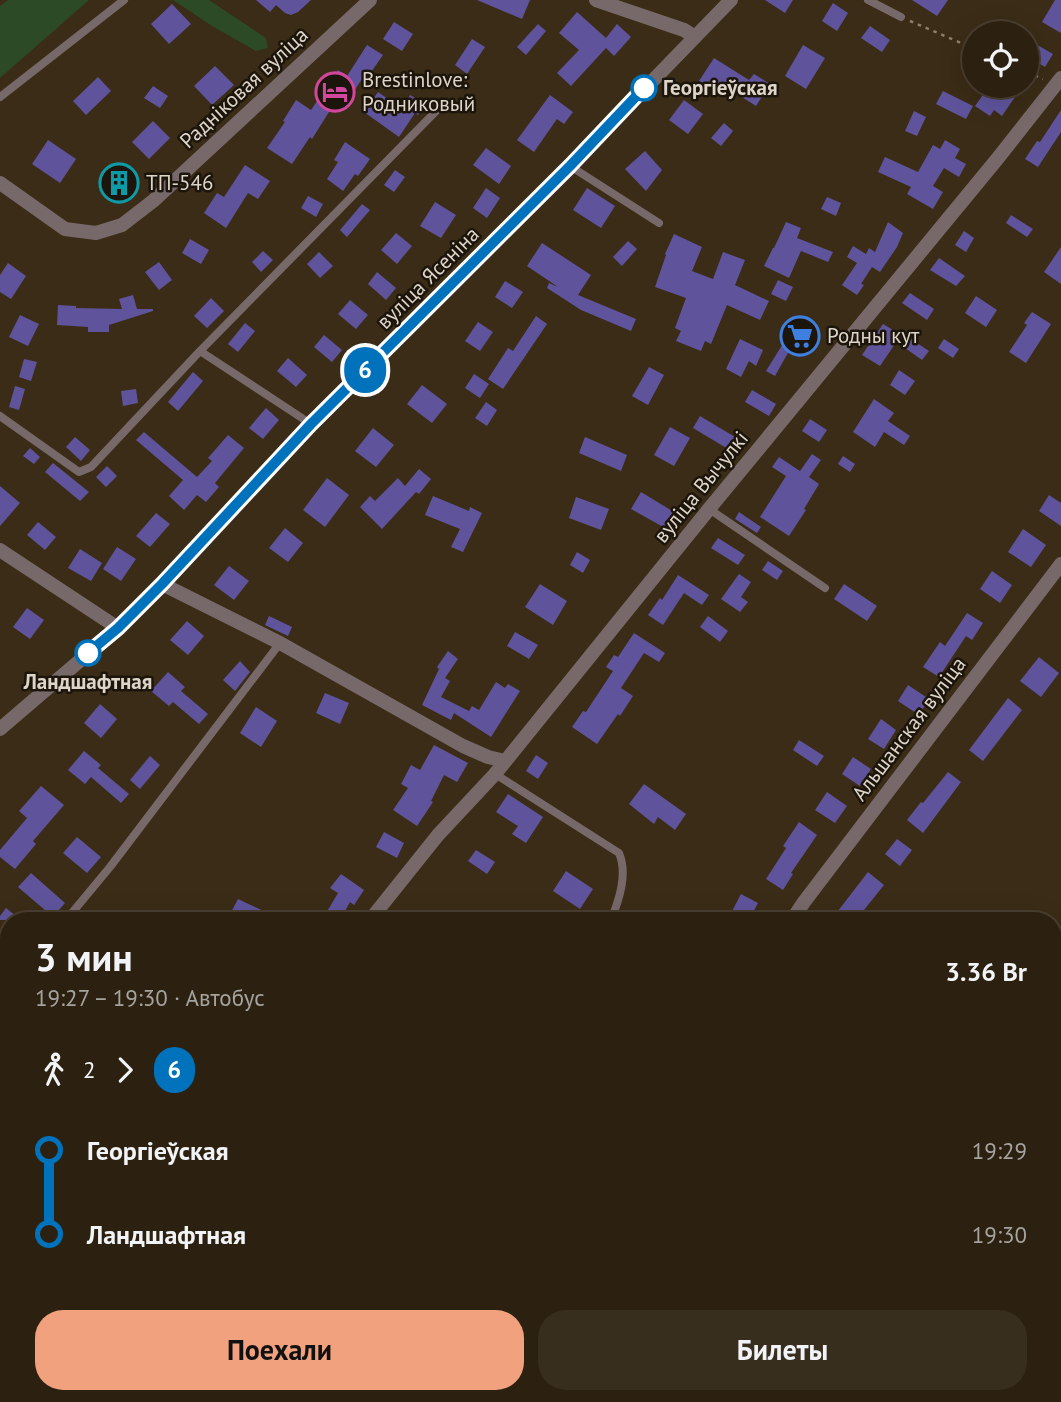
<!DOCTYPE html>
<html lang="ru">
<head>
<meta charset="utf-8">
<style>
  body { margin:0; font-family:"PT Sans",sans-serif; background:#382e1e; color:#f1f3f6; height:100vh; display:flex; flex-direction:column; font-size:26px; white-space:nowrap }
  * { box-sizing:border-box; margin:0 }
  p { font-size:23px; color:#a6a39f }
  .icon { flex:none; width:38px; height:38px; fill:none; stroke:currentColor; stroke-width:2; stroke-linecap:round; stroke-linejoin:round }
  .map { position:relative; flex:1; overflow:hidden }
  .sheet { position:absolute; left:0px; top:912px; width:1062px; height:492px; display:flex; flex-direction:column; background:#2c2110; border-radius:28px 28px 0 0; box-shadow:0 7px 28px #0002,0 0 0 2px #483e30 }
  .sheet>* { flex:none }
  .badge { padding:0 14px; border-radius:23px; font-size:24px; line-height:46px }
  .buttons { position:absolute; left:962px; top:21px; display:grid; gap:14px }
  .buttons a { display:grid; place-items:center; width:77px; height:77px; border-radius:50%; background:#2c2110; box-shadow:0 7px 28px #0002,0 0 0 2px #483e30; font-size:35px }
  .map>.badge { position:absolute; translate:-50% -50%; box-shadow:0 0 0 4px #fff }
  .legs { display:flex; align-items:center; gap:10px; height:77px; padding:0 35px; font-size:23px }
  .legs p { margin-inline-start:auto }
  .head { display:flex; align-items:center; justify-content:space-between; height:119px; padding:0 35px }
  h1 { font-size:38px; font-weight:700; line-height:52px }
  .primary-button { display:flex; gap:14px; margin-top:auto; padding:14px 35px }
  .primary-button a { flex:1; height:80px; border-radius:28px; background:#f1a17e; color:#111; font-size:28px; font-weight:700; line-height:80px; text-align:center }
  .primary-button a+a { background:#382e1e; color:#f1f3f6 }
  ul { padding:0 35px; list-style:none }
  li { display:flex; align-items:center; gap:24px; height:84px; font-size:26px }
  li i { display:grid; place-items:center; width:10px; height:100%; margin:0 9px; background:currentColor }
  li i::after { content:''; width:18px; height:18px; margin:-9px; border:5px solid; border-radius:50%; background:#2c2110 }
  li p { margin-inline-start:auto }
  li:first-child i { background:linear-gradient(#0000 50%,currentColor 0) }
  li:last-child i { background:linear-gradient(currentColor 50%,#0000 0) }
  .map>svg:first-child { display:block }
  .green { fill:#2c4a26 }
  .forest { fill:#306625 }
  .building { fill:#5f549c }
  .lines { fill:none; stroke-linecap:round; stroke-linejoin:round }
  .path { stroke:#8b806e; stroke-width:2.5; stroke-dasharray:3.5 5; stroke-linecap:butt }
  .service { stroke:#77696a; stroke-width:8 }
  .minor { stroke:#77696a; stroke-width:14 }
  .tertiary { stroke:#77696a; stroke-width:14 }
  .line-1-casing { stroke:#fff; stroke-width:16 }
  .line-1 { stroke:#0072bc; stroke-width:10 }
  .stop-1-dot { fill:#fff; stroke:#0072bc; stroke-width:3.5 }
  .labels { text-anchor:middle; stroke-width:5; stroke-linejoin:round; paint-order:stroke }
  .poi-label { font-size:21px; fill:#ded5c8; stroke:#1c150c; text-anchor:start }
  .street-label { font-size:21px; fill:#ded5c8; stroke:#1c150c }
  .stop-label { font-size:21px; font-weight:bold; fill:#ded5c8; stroke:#1c150c; text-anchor:start }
</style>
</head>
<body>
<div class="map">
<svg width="1061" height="1402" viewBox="0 0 1061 1402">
  <rect width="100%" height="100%" fill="#3a2c16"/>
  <path class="green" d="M 8,0 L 89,0 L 0,78 L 0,6 Z
    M 173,0 L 209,0 L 266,38 L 268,48 L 256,51 L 212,26 Z
    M 1061,1131 L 1061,1402 L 860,1402 L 859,1400 L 848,1395 L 1054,1395 L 1054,1137 Z
    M 648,1395 L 751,1395 L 748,1402 L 632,1402 Z"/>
  <path class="forest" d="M 1061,1004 L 1061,1131 L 1054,1137 L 1054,1011 Z
    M 195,1395 L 648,1395 L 632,1402 L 191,1402 Z
    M 751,1395 L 848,1395 L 859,1400 L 860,1402 L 748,1402 Z"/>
  <path class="building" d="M 256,0 L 311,0 L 298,12 L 291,15 L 285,13 L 276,5 L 270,12 Z
    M 477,0 L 530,0 L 522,19 Z
    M 765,0 L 793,0 L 785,13 Z
    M 912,0 L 948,0 L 937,16 Z
    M 1055,0 L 1061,0 L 1061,33 L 1042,22 Z
    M 833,3 L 848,13 L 837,31 L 822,21 Z
    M 172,4 L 191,24 L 169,44 L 151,24 Z
    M 577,12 L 606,38 L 617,24 L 631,37 L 614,56 L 606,48 L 571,86 L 557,73 L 579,50 L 559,33 Z
    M 394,22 L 413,34 L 402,51 L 383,39 Z
    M 538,24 L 546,31 L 526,55 L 517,47 Z
    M 870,26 L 890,40 L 882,52 L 861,38 Z
    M 472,39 L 485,47 L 467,74 L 455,65 Z
    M 1027,39 L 1053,54 L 1045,67 L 1027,56 Z
    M 367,45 L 383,55 L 369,75 L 366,73 L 342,109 L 334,104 L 312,139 L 310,137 L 292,164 L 267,148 L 285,122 L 283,121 L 296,100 L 311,110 L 338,70 L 347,76 Z
    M 803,45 L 825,58 L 806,89 L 785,76 Z
    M 714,58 L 749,80 L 754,74 L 770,84 L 756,106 L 723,85 L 718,94 L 699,81 Z
    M 215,66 L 234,85 L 212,105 L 194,86 Z
    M 98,77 L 111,91 L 86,115 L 73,101 Z
    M 153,86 L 168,96 L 160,108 L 144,98 Z
    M 998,86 L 1005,86 L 1017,94 L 1002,116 L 994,110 L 990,116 L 975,106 L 985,92 L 991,96 Z
    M 943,91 L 973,106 L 966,119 L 936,104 Z
    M 378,92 L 402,109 L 410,95 L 425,104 L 418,115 L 415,113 L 399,137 L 364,112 Z
    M 550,95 L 573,112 L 564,124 L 557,119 L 534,152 L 517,140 Z
    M 684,100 L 703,114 L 688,134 L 669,120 Z
    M 1061,110 L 1061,132 L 1038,167 L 1025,159 L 1037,141 L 1040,142 Z
    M 914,111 L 926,117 L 917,136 L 905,131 Z
    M 153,121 L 170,138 L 149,159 L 132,142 Z
    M 724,123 L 733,131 L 721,146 L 711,138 Z
    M 48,140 L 76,159 L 60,183 L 32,164 Z
    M 945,140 L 960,149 L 955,158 L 966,164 L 959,177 L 944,168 L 933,186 L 943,192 L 933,209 L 907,194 L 911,187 L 878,172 L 885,157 L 918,172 L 933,145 L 940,149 Z
    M 345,142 L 370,159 L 358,176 L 355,174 L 343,191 L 327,179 L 338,162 L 334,160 Z
    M 486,148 L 511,166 L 499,184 L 473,165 Z
    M 645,151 L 662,170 L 646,191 L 625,169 Z
    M 245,165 L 270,181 L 258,199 L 248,193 L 226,228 L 204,213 L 217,193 L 224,197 Z
    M 395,170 L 405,177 L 394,192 L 384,185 Z
    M 117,174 L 128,181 L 120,192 L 109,185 Z
    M 486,188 L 500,198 L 487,218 L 473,208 Z
    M 587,188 L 615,206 L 601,228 L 573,210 Z
    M 308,196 L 323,204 L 316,217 L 301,208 Z
    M 827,197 L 841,203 L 836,216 L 821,209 Z
    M 435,202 L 456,215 L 441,238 L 420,226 Z
    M 362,204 L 370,210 L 347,237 L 340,230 Z
    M 1011,215 L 1033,229 L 1027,237 L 1006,223 Z
    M 786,222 L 801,228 L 797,238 L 833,252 L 828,262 L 801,251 L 789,278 L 764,266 L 773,248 L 774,248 Z
    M 888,222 L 903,233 L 897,247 L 880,272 L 872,267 L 861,284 L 864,285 L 857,295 L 842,285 L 857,263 L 847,257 L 853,246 L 866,254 L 869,248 L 875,252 Z
    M 964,231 L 974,238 L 966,252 L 955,245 Z
    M 396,233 L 412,246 L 397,264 L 381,250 Z
    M 674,234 L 702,247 L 692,271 L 713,279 L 723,252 L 745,260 L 735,285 L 769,301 L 760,320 L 727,305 L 711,344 L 705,341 L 701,351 L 676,341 L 681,331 L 675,328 L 686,298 L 655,287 L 666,255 L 665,254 Z
    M 190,239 L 209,250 L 201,264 L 182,253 Z
    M 628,241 L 637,249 L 622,266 L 613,257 Z
    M 542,243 L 591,275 L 578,295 L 636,319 L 631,331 L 581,310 L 547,288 L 549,283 L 558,287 L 527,266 Z
    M 1061,247 L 1061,284 L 1044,272 Z
    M 263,251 L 273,260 L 261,272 L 252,262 Z
    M 319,252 L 333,266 L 320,278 L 307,264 Z
    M 939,258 L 965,276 L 956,286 L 930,270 Z
    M 159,262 L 172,280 L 159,290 L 145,272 Z
    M 8,263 L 26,276 L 11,299 L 0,292 L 0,275 Z
    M 377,272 L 396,288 L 386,300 L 368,284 Z
    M 778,280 L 793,287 L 786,301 L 771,294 Z
    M 505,281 L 523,292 L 512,308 L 495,297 Z
    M 910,293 L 934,309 L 927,320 L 902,303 Z
    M 133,295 L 137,309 L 153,309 L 153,311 L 109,325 L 109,332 L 88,332 L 88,327 L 57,325 L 58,305 L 76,306 L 76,308 L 122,309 L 119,299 Z
    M 976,296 L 997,310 L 986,327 L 965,313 Z
    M 211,298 L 224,311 L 207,328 L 194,316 Z
    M 350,300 L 368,315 L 356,329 L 338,314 Z
    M 1032,312 L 1051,324 L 1026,363 L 1009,352 L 1027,325 L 1024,323 Z
    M 20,315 L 39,324 L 28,346 L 9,337 Z
    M 536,316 L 547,324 L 503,389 L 488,379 L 508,348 L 513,351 Z
    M 799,318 L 817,329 L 799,357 L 789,351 L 775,376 L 766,371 Z
    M 478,322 L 493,332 L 480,351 L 465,341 Z
    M 245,323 L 255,331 L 238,352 L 228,344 Z
    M 883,324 L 901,335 L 880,366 L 862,355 Z
    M 324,335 L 342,350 L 332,362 L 314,347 Z
    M 740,339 L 763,350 L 756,366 L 749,361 L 741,377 L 726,369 Z
    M 911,339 L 929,351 L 922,360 L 905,348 Z
    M 944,339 L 959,349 L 953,358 L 938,348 Z
    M 288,358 L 307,375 L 296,387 L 277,371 Z
    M 24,359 L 37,362 L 31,381 L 19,377 Z
    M 649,367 L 664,375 L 648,405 L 632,396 Z
    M 899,370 L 915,381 L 905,395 L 890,385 Z
    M 193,372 L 203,381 L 178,411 L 168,402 Z
    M 474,374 L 489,384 L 480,398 L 465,388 Z
    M 422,385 L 447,404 L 432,423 L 407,404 Z
    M 15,386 L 25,389 L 19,410 L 9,407 Z
    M 136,389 L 138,403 L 123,406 L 121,391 Z
    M 752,390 L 776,404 L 769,416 L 745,402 Z
    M 874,399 L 894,413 L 888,421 L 910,436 L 904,445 L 884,432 L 875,447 L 853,432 Z
    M 486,402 L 497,410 L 487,426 L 475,418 Z
    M 266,408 L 279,420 L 263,439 L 249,428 Z
    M 700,416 L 735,437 L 728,449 L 693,428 Z
    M 810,419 L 827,430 L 819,442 L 802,431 Z
    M 670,427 L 690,438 L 674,466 L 654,455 Z
    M 373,428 L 394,445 L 376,467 L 355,451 Z
    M 144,432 L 197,477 L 212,461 L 208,458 L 228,435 L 244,448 L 215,483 L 219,487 L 206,502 L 197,495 L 184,510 L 169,496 L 183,480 L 136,440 Z
    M 75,437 L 90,450 L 81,461 L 66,447 Z
    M 585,437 L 627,455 L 621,471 L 579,453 Z
    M 30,448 L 40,457 L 34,464 L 23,456 Z
    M 812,454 L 821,460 L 809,477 L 819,484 L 804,509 L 806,510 L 789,536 L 760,517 L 786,476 L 772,467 L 779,457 L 800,471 Z
    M 843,456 L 855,464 L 850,472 L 838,464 Z
    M 53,463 L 89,492 L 80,501 L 45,472 Z
    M 107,466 L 117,476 L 106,487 L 96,477 Z
    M 419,469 L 431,479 L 419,494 L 416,492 L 382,529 L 360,507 L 370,496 L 375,501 L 398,478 L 405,486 Z
    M 327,478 L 349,495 L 325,527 L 303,510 Z
    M 0,486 L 20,503 L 0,526 Z
    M 641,492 L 674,512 L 665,528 L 631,509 Z
    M 1049,495 L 1061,503 L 1061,526 L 1039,511 Z
    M 433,496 L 469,511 L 470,507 L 482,513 L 463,552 L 451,547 L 460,529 L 425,515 Z
    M 576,497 L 609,509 L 601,530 L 569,518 Z
    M 739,512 L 761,527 L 757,533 L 735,519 Z
    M 156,513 L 170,524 L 150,547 L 136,536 Z
    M 38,522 L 56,537 L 45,550 L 27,535 Z
    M 285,528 L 303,543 L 288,562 L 269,548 Z
    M 1023,529 L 1046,545 L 1031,567 L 1008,552 Z
    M 718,538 L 745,555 L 738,565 L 711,548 Z
    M 117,547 L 136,559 L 121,581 L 103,569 Z
    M 80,549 L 102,563 L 91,581 L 68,568 Z
    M 577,552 L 590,560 L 583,573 L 570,565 Z
    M 768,561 L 783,571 L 777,580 L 762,570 Z
    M 229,566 L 249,581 L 234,600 L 214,585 Z
    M 992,571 L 1012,585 L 1000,603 L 980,589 Z
    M 739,574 L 751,582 L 741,597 L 748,602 L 740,612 L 721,599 Z
    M 678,575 L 709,595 L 702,605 L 684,593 L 663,625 L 648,615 L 660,598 L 662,600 Z
    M 540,584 L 567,601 L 553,625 L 525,607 Z
    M 844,584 L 877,606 L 867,621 L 834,599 Z
    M 27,608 L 44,620 L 30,639 L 13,627 Z
    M 967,613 L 983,623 L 972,640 L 966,636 L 939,677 L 923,667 L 940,642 L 945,646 Z
    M 269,616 L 292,627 L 288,636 L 265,625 Z
    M 708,616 L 728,631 L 720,642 L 700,627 Z
    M 187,621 L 204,636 L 188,655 L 170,640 Z
    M 515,632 L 538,645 L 529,659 L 507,646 Z
    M 634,633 L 665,653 L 659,662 L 644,653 L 621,688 L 633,696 L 620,716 L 618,714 L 597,744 L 572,727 L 583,711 L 586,712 L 613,671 L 606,667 L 614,655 L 618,657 Z
    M 448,651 L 458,659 L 445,678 L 450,681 L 441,697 L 469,711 L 472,706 L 479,710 L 496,682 L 505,688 L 508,684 L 520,691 L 491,737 L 454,713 L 451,720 L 422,705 L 439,669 L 437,667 Z
    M 1039,657 L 1059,673 L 1041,697 L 1020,681 Z
    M 240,661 L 250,672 L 235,691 L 223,680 Z
    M 168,672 L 185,687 L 181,691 L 208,714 L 199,724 L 173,702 L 169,706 L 151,691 Z
    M 908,685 L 929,699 L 919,715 L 898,701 Z
    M 325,693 L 349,703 L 340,724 L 316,713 Z
    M 1008,698 L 1022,710 L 983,761 L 969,750 Z
    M 100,704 L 117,719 L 101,738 L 84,723 Z
    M 256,707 L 277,721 L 261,747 L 240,733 Z
    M 881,719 L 896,730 L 884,749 L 868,739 Z
    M 799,740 L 824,756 L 817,766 L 793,750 Z
    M 434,745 L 468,763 L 457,782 L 444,775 L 431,801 L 433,802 L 417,826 L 393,810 L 408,788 L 401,784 L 411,765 L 420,770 Z
    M 84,751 L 101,765 L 98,768 L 129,794 L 121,803 L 91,777 L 85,784 L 68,770 Z
    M 536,755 L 548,763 L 538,779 L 526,771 Z
    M 150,756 L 160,765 L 140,789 L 130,780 Z
    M 853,757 L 871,769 L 860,786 L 842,774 Z
    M 948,772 L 961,782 L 923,833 L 907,820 L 921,802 L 923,803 Z
    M 644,784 L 686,814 L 675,830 L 658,817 L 654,824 L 629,804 Z
    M 41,786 L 64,805 L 33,841 L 36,844 L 15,869 L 0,857 L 0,850 L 27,818 L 19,811 Z
    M 827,792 L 847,806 L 835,823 L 815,810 Z
    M 508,794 L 543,817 L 526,843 L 512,834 L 518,826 L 496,812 Z
    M 799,822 L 817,835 L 791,873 L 793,874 L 783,890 L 766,879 L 786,848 L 783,846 Z
    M 384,832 L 404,843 L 397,858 L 376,847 Z
    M 77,837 L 101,857 L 87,873 L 63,853 Z
    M 897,839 L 912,850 L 900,866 L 885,854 Z
    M 476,850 L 495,862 L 487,874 L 468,861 Z
    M 566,871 L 593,889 L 580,909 L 553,891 Z
    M 868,872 L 884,885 L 856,920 L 831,920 Z
    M 31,873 L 65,903 L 53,917 L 18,887 Z
    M 341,874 L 364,890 L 354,905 L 350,902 L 340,920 L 335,920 L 325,915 L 338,893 L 330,888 Z
    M 741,894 L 758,903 L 749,920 L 742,920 L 730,915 Z
    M 238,899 L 283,920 L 227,920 Z
    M 6,908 L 21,920 L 0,920 L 0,916 Z"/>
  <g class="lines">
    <path class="path" d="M 910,21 L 975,49
      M 1027,72 L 1043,79"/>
    <path class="service" d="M 868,0 L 901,17
      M 0,97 L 124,0
      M 570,166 L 659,223
      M 200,351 L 311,424
      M 0,416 L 79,472 L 91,467 L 200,351 L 445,102
      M 709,509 L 825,588
      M 495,774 L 619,853 C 628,874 619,900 611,920
      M 66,920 L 110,867 L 280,643
      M 0,1001 L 9,990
      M 0,1072 L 9,1076
      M 28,1395 L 40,1402"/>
    <path class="minor" d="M 596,0 L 684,30 L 695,37
      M 0,183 L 65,229 L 96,233 L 122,225 L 153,201 L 370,0
      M 0,550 L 118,628
      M 162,584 L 280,643 L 463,746 L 488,757 L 505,761
      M 370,920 L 438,835 L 495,774 L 709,509 L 998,158 L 1061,78
      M 792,920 L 804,902 L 1061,564
      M 1054,1001 L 1061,994
      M 0,1383 L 9,1372"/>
    <path class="tertiary" d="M 0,729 L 118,628 L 162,584 L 311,424 L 570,166 L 731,0"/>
  </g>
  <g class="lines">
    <g class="line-1-casing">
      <path id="line-1" d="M 88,653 L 118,628 L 162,584 L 311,424 L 570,166 L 644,88"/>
    </g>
    <use href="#line-1" class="line-1"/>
  </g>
  <defs>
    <g id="hotel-ring" transform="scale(2.0125)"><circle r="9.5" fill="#1c150c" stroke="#d1479c" stroke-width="1.5"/><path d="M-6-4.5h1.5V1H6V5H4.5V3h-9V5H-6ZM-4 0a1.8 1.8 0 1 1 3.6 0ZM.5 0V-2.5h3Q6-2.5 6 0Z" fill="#d1479c"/></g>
    <g id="building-ring" transform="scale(2.0125)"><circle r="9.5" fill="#1c150c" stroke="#0f9aa8" stroke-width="1.5"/><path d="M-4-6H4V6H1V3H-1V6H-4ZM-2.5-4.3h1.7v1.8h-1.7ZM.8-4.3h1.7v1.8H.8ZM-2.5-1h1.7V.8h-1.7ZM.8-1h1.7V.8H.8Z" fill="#0f9aa8"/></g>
    <g id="supermarket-ring" transform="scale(2.0125)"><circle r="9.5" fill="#1c150c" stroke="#3f7fe0" stroke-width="1.5"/><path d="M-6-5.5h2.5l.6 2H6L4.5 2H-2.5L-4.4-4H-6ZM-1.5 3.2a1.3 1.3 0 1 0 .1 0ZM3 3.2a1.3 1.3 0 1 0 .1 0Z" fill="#3f7fe0"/></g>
  </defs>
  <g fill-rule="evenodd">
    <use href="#hotel-ring" x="335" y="92"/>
    <use href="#building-ring" x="119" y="183"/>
    <use href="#supermarket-ring" x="800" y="336"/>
  </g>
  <g class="stop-1-dot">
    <circle cx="644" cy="88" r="12"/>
    <circle cx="88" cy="653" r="12"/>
  </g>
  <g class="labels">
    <g class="poi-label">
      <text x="362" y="87">Brestinlove:<tspan x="362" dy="24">Родниковый</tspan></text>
      <text x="146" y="190">ТП-546</text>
      <text x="827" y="343">Родны кут</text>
    </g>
    <g class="street-label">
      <text transform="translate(244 88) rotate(-43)" y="7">Радніковая вуліца</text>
      <text transform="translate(428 278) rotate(-45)" y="7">вуліца Ясеніна</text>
      <text transform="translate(701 487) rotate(-51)" y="7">вуліца Вычулкі</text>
      <text transform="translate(909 729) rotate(-53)" y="7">Альшанская вуліца</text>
    </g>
    <g class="stop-label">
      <text x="663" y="95">Георгіеўская</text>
      <text x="88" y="689" text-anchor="middle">Ландшафтная</text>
    </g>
  </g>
</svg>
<div class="buttons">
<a><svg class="icon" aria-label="locate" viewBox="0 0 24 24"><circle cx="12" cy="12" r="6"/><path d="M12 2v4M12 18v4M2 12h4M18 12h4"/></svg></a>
</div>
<b class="badge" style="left:365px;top:370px;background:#0072bc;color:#fff">6</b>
<section class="sheet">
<div class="head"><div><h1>3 мин</h1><p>19:27 – 19:30 · Автобус</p></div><b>3.36 Br</b></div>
<div class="legs"><svg class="icon" aria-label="walk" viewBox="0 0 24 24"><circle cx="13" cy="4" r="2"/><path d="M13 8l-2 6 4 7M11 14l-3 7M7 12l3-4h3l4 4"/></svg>2<svg class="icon" aria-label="forward" viewBox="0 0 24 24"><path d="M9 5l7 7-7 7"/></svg><b class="badge" style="background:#0072bc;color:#fff">6</b></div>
<ul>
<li><i style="color:#0072bc"></i><b>Георгіеўская</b><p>19:29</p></li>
<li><i style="color:#0072bc"></i><b>Ландшафтная</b><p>19:30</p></li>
</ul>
<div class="primary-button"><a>Поехали</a><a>Билеты</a></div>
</section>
</div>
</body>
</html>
